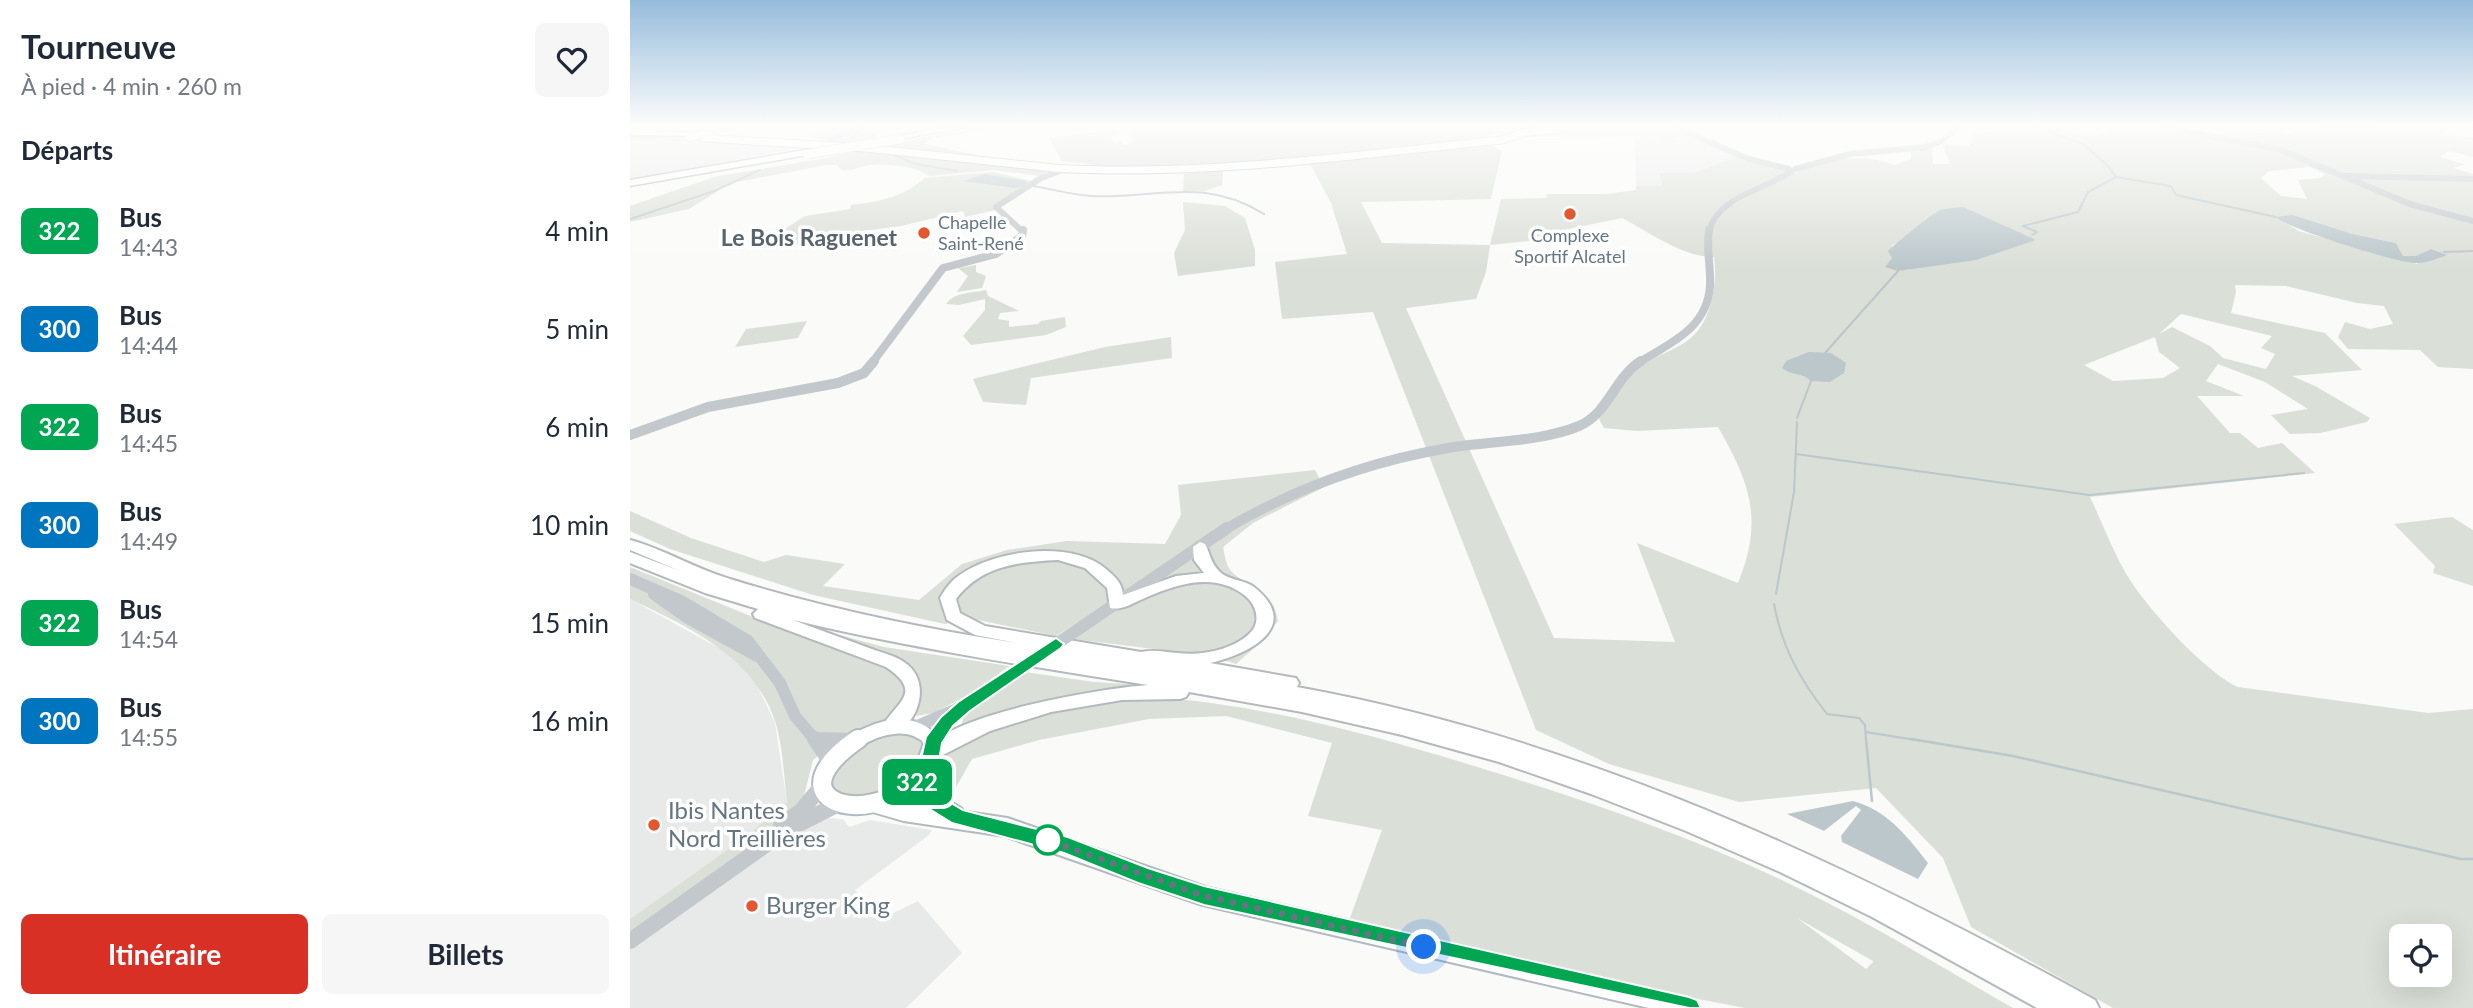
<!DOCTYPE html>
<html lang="fr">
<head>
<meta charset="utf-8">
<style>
  body { margin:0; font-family:Lato,sans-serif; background:#f6f6f7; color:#1f2937; height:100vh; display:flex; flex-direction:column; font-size:26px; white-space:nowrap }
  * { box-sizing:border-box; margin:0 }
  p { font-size:23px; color:#747a83 }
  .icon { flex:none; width:38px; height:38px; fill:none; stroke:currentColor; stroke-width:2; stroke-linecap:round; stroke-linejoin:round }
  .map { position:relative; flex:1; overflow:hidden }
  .details { display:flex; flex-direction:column; background:#fff; width:630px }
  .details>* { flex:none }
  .badge { padding:0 14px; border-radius:10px; font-size:24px; line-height:46px }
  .fabs { position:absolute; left:1759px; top:924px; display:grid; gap:14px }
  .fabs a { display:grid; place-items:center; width:63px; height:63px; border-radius:10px; background:#fff; box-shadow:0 7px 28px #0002; font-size:35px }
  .you { position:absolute; width:35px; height:35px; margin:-18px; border:5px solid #fff; border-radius:50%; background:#1a73e8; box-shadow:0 0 0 10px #1a73e833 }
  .map>.badge { position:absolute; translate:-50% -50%; box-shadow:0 0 0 4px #fff }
  h2 { padding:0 21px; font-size:26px; line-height:63px }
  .round { display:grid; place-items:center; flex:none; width:74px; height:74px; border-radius:10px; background:#f6f6f7 }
  .head { display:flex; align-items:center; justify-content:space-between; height:119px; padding:0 21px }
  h1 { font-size:33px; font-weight:700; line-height:52px }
  .button { display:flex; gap:14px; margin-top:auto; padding:14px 21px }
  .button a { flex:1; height:80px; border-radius:10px; background:#d93025; color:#fff; font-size:28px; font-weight:700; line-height:80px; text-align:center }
  .button a+a { background:#f6f6f7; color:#1f2937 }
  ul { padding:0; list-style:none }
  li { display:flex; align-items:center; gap:21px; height:98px; padding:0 21px }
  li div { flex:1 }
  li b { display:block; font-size:26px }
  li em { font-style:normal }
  li .badge { min-width:77px; font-weight:700; text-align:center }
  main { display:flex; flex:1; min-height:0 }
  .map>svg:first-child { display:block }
  .built { fill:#e8e9e9 }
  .green { fill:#dadfd7; fill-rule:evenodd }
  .water { fill:#bbc7cb }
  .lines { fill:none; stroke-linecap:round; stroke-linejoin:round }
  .stream-far1 { stroke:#bbc7cb; stroke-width:2 }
  .stream { stroke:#bbc7cb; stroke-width:2.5 }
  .secondary-far2-casing { stroke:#b3babf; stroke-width:9 }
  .secondary-far1-casing { stroke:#b3babf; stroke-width:18 }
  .secondary-casing { stroke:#b3babf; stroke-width:22 }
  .trunk-casing { stroke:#b4b9bd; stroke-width:4 }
  .motorway-casing { stroke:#b4b9bd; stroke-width:3 }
  .tertiary-far4 { stroke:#c3c8cc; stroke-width:6 }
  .tertiary-far3 { stroke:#c3c8cc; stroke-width:8 }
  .tertiary-far2 { stroke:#c3c8cc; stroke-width:10 }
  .tertiary-far1 { stroke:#c3c8cc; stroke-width:12 }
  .tertiary { stroke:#c3c8cc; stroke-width:16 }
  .secondary-far2 { stroke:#fff; stroke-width:7 }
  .secondary-far1 { stroke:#fff; stroke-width:14 }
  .secondary { stroke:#fff; stroke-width:18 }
  .trunk { fill:#fff; fill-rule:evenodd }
  .motorway { fill:#fff; fill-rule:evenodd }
  .tram { stroke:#a2aab0; stroke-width:2 }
  .motorway-bridge-casing { stroke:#b4b9bd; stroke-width:10; stroke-linecap:butt }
  .tertiary-bridge { stroke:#c3c8cc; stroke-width:12 }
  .motorway-bridge { stroke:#fff; stroke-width:9 }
  .line { fill:#00a651; stroke:#fff; stroke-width:2 }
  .walk { stroke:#657683; stroke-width:7; stroke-dasharray:0 12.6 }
  .poi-dot { fill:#e4572e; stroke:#fff; stroke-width:2.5 }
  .stop-dot { fill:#fff; stroke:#00a651; stroke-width:3.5 }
  .labels { text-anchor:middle; stroke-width:7; stroke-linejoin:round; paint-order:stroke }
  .far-poi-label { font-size:18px; fill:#657683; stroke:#fff; text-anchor:start }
  .far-district-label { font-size:23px; font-weight:bold; fill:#57646e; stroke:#fff }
  .near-poi-label { font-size:24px; fill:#657683; stroke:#fff; text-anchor:start }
</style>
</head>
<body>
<main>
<section class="details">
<div class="head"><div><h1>Tourneuve</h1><p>À pied · 4 min · 260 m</p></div><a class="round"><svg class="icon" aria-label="heart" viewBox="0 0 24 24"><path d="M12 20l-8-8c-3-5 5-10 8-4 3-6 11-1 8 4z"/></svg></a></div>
<h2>Départs</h2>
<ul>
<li><span class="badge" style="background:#00a651;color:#fff">322</span><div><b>Bus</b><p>14:43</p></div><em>4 min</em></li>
<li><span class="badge" style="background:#0075bf;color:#fff">300</span><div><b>Bus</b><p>14:44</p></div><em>5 min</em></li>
<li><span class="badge" style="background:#00a651;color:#fff">322</span><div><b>Bus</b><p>14:45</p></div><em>6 min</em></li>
<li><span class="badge" style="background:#0075bf;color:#fff">300</span><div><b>Bus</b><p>14:49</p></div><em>10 min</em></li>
<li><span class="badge" style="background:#00a651;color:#fff">322</span><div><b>Bus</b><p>14:54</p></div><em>15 min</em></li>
<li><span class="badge" style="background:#0075bf;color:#fff">300</span><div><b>Bus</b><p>14:55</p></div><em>16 min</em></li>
</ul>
<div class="button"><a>Itinéraire</a><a>Billets</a></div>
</section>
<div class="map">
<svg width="1843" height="1008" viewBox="0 0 1843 1008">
  <rect width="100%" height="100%" fill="#fafaf8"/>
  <path class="built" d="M 1068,132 L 1108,153 L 1107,157 L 1063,173 L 1030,173 L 1032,186 L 1006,186 L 1005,136 L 1048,138 Z
    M 0,135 L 54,139 L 179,146 L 0,180 Z
    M 0,599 L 100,654 L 125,681 L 145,723 L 157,803 L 107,843 L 0,919 Z
    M 196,818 L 213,819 L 219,827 L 240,820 L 302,830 L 299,835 L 225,890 L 249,920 L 288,901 L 332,953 L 276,1008 L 0,1008 L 0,947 L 158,834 Z"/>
  <path class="green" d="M 197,127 L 248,127 L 252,131 C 238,150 202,142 182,137 Z
    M 357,127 L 374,127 L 301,138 L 295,144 L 365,159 L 404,162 L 394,166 L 396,169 L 417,171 L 410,176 L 364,170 L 299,176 C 287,166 254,163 239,165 C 229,167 221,171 211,170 L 207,165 L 196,165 L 101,183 L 59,209 L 0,222 L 0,206 L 84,177 L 202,157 L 257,143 Z
    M 507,127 L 866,127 L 876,133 L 859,134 L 857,138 L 861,144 L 872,151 L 861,199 L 731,202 L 752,243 L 860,245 L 871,199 L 916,198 L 917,194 L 977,194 L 1006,190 L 1006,186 L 1032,186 L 1030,173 L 1063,173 L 1107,157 L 1156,171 L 1157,173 L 1109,196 L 1103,205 C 1154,176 1208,144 1265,165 L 1281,159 L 1281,150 L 1302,147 L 1303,164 L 1320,164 L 1312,144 L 1340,146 L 1345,134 L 1361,131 L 1355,129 L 1357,127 L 1422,127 L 1454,136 L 1471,135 L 1485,127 L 1493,127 L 1588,136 L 1596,132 L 1577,127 L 1654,130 L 1651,134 C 1662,136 1667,128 1677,127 C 1711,122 1763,126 1797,133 L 1803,127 L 1815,127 L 1813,135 L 1843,138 L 1843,157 L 1819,151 L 1810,157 L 1834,164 L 1823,168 L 1843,174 L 1843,369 L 1808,367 L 1790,350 L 1718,349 L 1708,337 L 1715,322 L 1740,329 L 1763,324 L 1754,306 L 1727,303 L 1656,286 L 1605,285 L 1606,292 L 1601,313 L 1695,333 L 1732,370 L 1662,376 L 1685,386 L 1740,418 L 1737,422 L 1690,433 L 1660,434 L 1641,415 L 1678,409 L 1635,382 L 1588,364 L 1576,381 L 1614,396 L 1567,396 L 1600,433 L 1610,433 L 1628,448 L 1652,443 L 1685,473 L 1460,497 C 1473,524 1484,555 1500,580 C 1520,611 1575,672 1608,687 L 1798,713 L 1843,709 L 1843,1008 L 1483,1008 L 1341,927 L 1313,858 L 1246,788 L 1109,802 L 979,764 L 906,730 L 743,312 L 652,319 L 645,262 L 717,254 L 701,203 L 677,158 L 493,168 L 432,161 L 419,138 L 486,130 L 488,134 L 481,136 L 484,142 L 492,141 L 494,145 L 503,143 L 497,128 ZM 1680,167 L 1695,174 L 1691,178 L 1668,180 L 1677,199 L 1651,196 L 1631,178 L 1639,171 ZM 1663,215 L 1723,234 L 1766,243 L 1773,256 L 1786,256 L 1801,249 L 1787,264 L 1669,231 L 1647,218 ZM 992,218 C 1019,232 1052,257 1084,257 C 1088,284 1081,325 1057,341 C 1043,351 1027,355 1013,364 C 993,378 981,398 969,419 L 974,428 L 1007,431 L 1088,427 C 1120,483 1134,520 1108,583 L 1007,543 L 1045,642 L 924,638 L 776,308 L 846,299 L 856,272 L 860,245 L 929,238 L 929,231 ZM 1299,218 L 1405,240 L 1277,270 L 1256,267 L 1262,258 L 1262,245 L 1278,237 ZM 1551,314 L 1642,336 L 1631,348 L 1645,354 L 1636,369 L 1593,358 L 1580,346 L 1542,327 L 1529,334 ZM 1525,337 L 1529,352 L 1550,368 L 1533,378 L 1483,381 L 1454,365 ZM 1771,936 L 1810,936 L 1810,975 L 1771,975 Z
    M 930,127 L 1050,127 L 1068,132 L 1048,138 L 1046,142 L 1028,142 L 1027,136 L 888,137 Z
    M 593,171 L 592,185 L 575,191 L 553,192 L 554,174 Z
    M 363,172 L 401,181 L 365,210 L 335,217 L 333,211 L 271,226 L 210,234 L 197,242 L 155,245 L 136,241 L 175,216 L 220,209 L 221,205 C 254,201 272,197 295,178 Z
    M 553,202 L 595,206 L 615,218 L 625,250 L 625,266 L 548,276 L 544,253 L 555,230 Z
    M 346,265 L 346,272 L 356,276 L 352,288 L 327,292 L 338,276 L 328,268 Z
    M 356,290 L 358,296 L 389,311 L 370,313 L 368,319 L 379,321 L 379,327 L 408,324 L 411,321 L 435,317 L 436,327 L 416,335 L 341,345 L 333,336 L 355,310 L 355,299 L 329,305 L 316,304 C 324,292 343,293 356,290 Z
    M 177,321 L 168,338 L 105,347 L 116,329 Z
    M 541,337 L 542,358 L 401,378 L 396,405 L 353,402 L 343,379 L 475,347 Z
    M 685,470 L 694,487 L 623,523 L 593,547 C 595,556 596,567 603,573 C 623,591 642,588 648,621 L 632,641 L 606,664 L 570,652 L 548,652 L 443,639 L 463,613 L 426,636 L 338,618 L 315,624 L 183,595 L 40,549 L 0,531 L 0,511 L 61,538 L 134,562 L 156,555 L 215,564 L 193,586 L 289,600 L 332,564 L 377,550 L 437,541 L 535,544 L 551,515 L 548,485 Z
    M 1822,517 L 1843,530 L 1843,586 L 1803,573 L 1805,566 L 1764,524 Z
    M 0,567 L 177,639 L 198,632 L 254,647 L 379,666 L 349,689 L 304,713 L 260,720 L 211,736 L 183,760 L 174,796 L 177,825 L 0,947 L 0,919 L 107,843 L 157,803 C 154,777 153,748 146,724 C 125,656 58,627 0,599 Z
    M 395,672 L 464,682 L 514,685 L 523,697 C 636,705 746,736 854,769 C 970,805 1086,845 1194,901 C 1258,934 1320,972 1383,1008 L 1115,1008 L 980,982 L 720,918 L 752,830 L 678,816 L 702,743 L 596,716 L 519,719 L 409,740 L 342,759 L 317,803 L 297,784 L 320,751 L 318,733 L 331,726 L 334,716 ZM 1167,918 L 1243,961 L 1243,962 L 1236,969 Z
    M 276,732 L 291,742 L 290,760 L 257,791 L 211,800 L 196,777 L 242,736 Z"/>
  <path class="water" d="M 355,174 L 396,181 L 397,184 L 387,188 L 333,181 Z
    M 1333,207 L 1406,240 L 1346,260 L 1268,271 L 1255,267 L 1262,258 L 1258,251 C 1261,247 1305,211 1311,210 C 1317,208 1326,208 1333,207 Z
    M 1663,215 L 1723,234 L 1766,243 L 1773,256 L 1786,256 L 1801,249 L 1817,255 C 1808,258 1795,264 1785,263 C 1769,263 1655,228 1646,217 Z
    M 1179,352 L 1201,353 L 1216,363 L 1214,373 L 1200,382 L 1181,381 C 1172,372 1162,376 1152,368 L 1156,361 Z
    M 1223,801 C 1257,810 1277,836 1298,863 L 1288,879 L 1212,842 L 1211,836 L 1231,810 L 1226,806 L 1194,831 L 1157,814 Z"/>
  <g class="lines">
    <path class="stream-far1" d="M 1406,127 L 1453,144 L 1476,164
      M 216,140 L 223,138 L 227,132
      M 266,156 L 286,164 L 327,171
      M 1486,177 L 1541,186 L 1546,195 L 1646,217
      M 403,186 C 422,189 442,195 461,196 C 527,199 572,176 634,214
      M 0,219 L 84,191 L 130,170
      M 1402,235 L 1407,232 L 1393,226 L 1448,212 L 1458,192 L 1486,177 L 1477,165
      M 1814,252 L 1843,251
      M 1195,353 L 1268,271
      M 1167,418 L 1181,381
      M 1166,454 L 1459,495 L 1674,473
      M 1146,594 L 1164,492 L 1167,422
      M 1144,604 C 1152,647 1170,680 1197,714 L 1229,718 L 1235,725 L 1236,741
      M 1236,732 L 1292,741"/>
    <path class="stream" d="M 1236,739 L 1242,801
      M 1281,739 L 1383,756 L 1831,859 L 1843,859"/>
    <g class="secondary-far2-casing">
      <path id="secondary-far2" d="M 889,133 L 944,127
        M 0,134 L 64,136
        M 60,138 L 72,134 L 80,136
        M 74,138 L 236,148 L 424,168
        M 424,168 C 574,177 723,155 872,140 L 896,132"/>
    </g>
    <g class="secondary-far1-casing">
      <path id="secondary-far1" d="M 226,741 C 249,726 283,718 302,741"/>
    </g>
    <g class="secondary-casing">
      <path id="secondary" d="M 228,739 C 122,812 283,840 303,742 L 301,739
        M 287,777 L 291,795 L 325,815
        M 244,803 L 275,812 L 376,827 L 574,896 L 1059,1008"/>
    </g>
    <g class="trunk-casing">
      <path id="trunk" d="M 0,540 C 34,549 66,569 100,579 C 194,608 289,628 387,643 L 345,635 L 317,620 L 310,598 C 314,591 320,582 327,577 C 362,550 441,539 476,569 C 485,577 492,582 493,595 L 546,576 L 574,573 L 564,560 L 563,547 L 570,542 L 575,544 C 581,555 580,562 590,572 C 598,580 615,580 624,587 C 674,627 617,655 580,663 L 660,677 L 666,678 L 669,683 L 667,687 C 950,738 1214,862 1465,1000 L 1469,1008 L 1407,1008 L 1242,917 L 1150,872 L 1056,831 L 961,794 L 869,762 L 772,735 L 672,712 L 559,692 L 556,697 L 550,699 L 492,700 L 421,712 L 360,731 L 303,760 L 296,758 L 294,753 C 314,714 474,688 518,685 C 398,666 280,648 163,620 C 188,629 214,639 239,648 C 252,653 268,656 278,665 C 306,689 279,740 255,732 L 252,727 C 265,703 295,693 256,667 L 125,618 L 123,614 L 128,609 L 75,593 L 0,563 L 0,552 L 50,571 L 0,550 ZM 428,560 L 455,568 L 477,588 L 480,608 C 492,611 505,602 515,598 C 540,587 571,576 598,586 C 608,590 618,596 623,605 C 629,616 627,627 619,634 C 602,650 571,656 548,653 C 535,652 524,649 511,652 L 355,626 L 330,613 L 326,599 C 352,565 388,562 428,560 Z"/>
    </g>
    <g class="motorway-casing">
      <path id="motorway" d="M 317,127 L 336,127 L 258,141 L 254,139 Z
        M 180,149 L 184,152 L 183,154 L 0,186 L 0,180 Z"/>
    </g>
    <path class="tertiary-far4" d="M 1045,127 L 1119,159 L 1159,169
      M 1534,127 L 1648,149 L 1780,204 L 1843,221
      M 199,141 L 232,127
      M 1165,169 L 1220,154 L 1296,147 L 1310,142 L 1328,127
      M 1716,176 L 1843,179
      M 393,232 L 366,207 L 411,178 L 430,171
      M 1079,232 C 1087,196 1136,190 1162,171"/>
    <path class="tertiary-far3" d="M 242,363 L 313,268 L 366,254 L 392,236 L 393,230
      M 1008,363 C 1040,343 1077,329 1080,286 C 1081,267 1076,249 1079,230"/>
    <path class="tertiary-far2" d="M 0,435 L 78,407 L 208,383 L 234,373 L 244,361
      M 594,530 C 665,488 737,462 818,448 C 860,441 910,442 949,426 C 979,413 984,378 1011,361"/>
    <path class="tertiary-far1" d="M 0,579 L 51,601 L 118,641 L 150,683 L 165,716 L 186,741
      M 24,594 L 58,618 L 127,656
      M 453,626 L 597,528
      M 285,727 L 334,706 L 371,681
      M 186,740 L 222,741
      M 304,741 L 324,715"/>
    <path class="tertiary" d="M 185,739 L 201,762
      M 186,740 L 222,741
      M 303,742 L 305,739
      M 151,826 L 171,811 L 191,787
      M 0,941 L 155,831 L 208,804"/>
    <use href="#secondary-far2" class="secondary-far2"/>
    <use href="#secondary-far1" class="secondary-far1"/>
    <use href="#secondary" class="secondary"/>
    <use href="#trunk" class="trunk"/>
    <use href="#motorway" class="motorway"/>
    <path class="tram" d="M 0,136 L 54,137"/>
    <g class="motorway-bridge-casing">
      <path id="motorway-bridge" d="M 178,154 L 270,139"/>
    </g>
    <path class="tertiary-bridge" d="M 371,681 L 453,626"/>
    <use href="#motorway-bridge" class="motorway-bridge"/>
  </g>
  <linearGradient id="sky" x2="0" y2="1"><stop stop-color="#96bcdc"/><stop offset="0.47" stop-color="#fdfdfc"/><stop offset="1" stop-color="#fdfdfc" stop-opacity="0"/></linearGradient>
  <rect width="1843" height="268" fill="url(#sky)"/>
  <path class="line" d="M 426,638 L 434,644 L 431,648 L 340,711 L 323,726 L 312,743 L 309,761 L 297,779 L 300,790 L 333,810 L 438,837 L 518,868 L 574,886 L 1059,997 L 1067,1000 L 1071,1008 L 1059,1008 L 574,905 L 508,883 L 434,853 L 322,823 L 285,800 L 278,777 L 291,759 L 296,737 L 311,717 L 328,702 Z"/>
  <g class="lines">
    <path class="walk" d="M 418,840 L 415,839 L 574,896 L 794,947"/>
  </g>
  <g class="poi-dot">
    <circle cx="940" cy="214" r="7"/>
    <circle cx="294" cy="233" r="7"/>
    <circle cx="24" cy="825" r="7"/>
    <circle cx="122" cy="906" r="7"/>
  </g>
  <circle class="stop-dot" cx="418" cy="840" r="14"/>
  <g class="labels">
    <g class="far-poi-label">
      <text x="308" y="229">Chapelle<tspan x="308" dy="21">Saint-René</tspan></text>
      <text x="940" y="242" text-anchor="middle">Complexe<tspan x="940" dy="21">Sportif Alcatel</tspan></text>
    </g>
    <g class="far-district-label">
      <text x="179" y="246">Le Bois Raguenet</text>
    </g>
    <g class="near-poi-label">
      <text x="38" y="819">Ibis Nantes<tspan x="38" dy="28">Nord Treillières</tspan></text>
      <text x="136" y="914">Burger King</text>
    </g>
  </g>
</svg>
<div class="fabs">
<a><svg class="icon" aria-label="locate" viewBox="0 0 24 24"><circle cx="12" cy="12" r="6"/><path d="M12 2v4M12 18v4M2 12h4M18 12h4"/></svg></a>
</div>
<div class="you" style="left:794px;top:947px"></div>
<b class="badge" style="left:287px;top:782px;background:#00a651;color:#fff">322</b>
</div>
</main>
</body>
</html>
